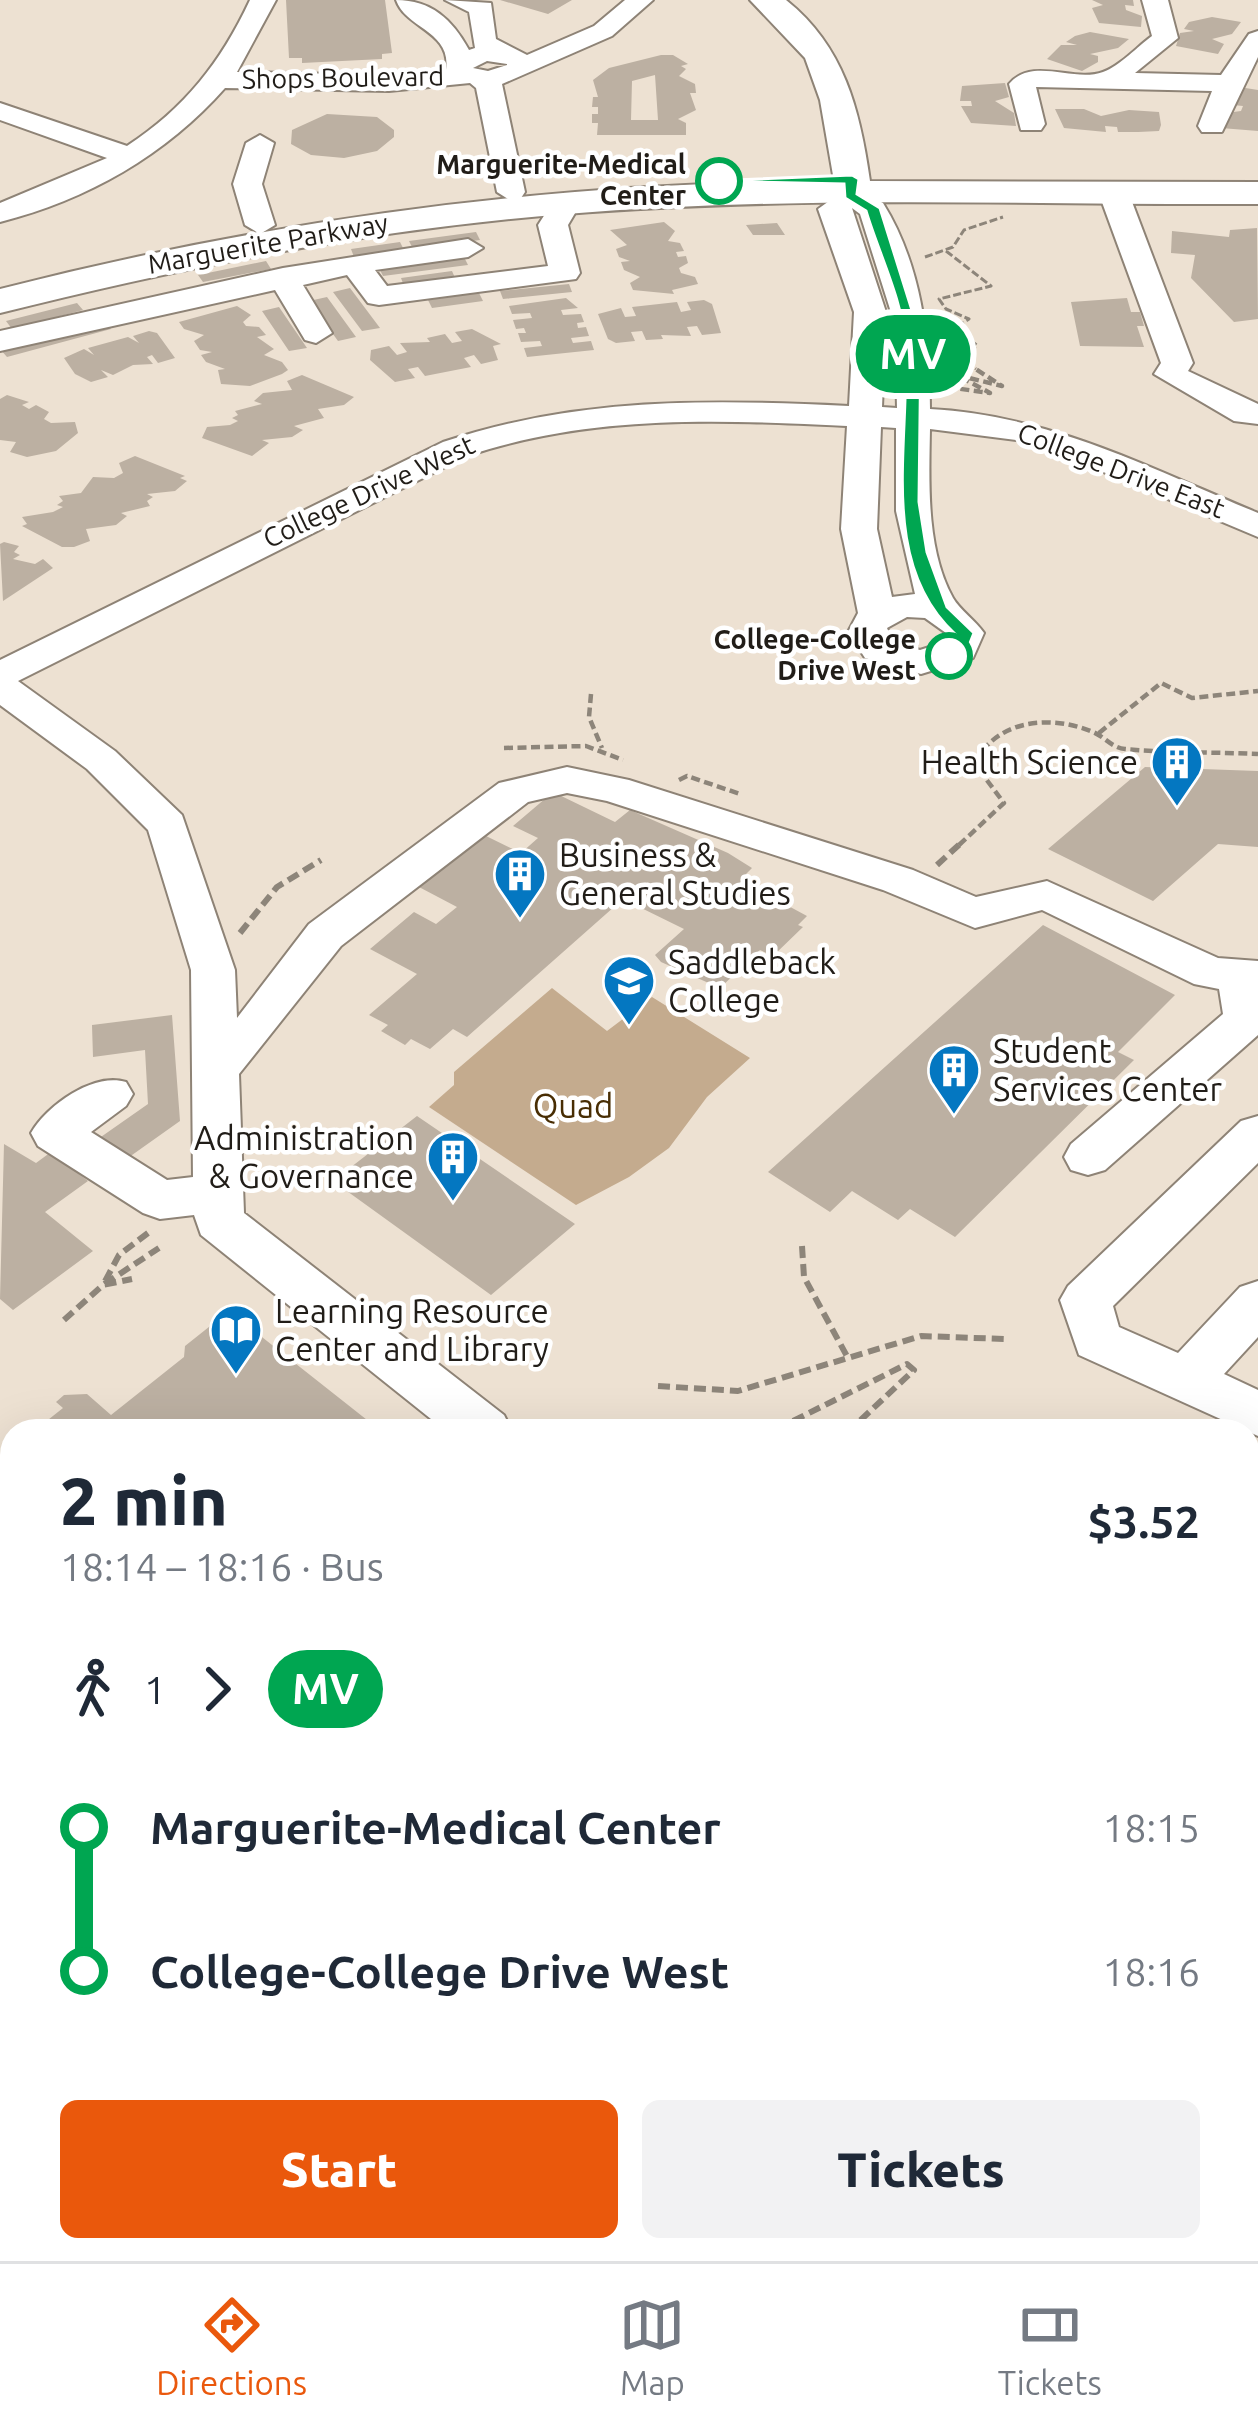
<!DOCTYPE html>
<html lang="en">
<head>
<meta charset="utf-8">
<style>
  body { margin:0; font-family:Ubuntu,sans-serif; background:#f2f2f3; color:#1f2937; height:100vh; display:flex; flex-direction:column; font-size:45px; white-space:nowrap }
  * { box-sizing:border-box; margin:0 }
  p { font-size:39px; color:#747a83 }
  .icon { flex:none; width:66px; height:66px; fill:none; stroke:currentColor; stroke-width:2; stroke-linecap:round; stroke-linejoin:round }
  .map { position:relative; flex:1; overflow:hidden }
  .panel { position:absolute; left:0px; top:1419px; width:1260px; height:843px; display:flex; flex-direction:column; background:#fff; border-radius:36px 36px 0 0; box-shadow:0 12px 48px #0002 }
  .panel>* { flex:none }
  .badge { padding:0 24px; border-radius:39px; font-size:42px; line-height:78px }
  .map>.badge { position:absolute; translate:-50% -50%; box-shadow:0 0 0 6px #fff }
  .legs { display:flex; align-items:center; gap:18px; height:132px; padding:0 60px; font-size:39px }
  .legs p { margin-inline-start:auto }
  .headline { display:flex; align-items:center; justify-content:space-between; height:204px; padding:0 60px }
  h1 { font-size:66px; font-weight:800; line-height:90px }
  .action { display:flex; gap:24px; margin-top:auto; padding:24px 60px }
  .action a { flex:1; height:138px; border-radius:18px; background:#ea580c; color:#fff; font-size:48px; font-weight:800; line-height:138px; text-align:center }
  .action a+a { background:#f2f2f3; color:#1f2937 }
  ul { padding:0 60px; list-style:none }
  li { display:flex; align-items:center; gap:42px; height:144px; font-size:45px }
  li i { display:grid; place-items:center; width:18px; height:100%; margin:0 15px; background:currentColor }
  li i::after { content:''; width:30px; height:30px; margin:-15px; border:9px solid; border-radius:50%; background:#fff }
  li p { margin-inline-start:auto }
  li:first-child i { background:linear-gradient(#0000 50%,currentColor 0) }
  li:last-child i { background:linear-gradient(currentColor 50%,#0000 0) }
  .menu { display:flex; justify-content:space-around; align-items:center; height:168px; border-top:3px solid #e0e1e3; background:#fff; font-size:33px; color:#747a83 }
  .menu a { display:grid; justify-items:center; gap:6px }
  .menu .selected { color:#ea580c }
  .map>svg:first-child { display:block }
  .green { fill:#c4ab8e }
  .building { fill:#bcb0a2; fill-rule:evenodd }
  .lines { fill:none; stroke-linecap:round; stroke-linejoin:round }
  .minor-casing { stroke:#8e8376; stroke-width:4 }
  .major-casing { stroke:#8e8376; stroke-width:4 }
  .path-far3 { stroke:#8d857a; stroke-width:3; stroke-dasharray:8 3; stroke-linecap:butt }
  .path-far2 { stroke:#8d857a; stroke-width:4.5; stroke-dasharray:9 4.5; stroke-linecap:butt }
  .path-far1 { stroke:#8d857a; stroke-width:6; stroke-dasharray:12 6; stroke-linecap:butt }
  .path { stroke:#8d857a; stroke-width:8; stroke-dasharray:15 8; stroke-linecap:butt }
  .minor { fill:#fff; fill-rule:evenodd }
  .major { fill:#fff; fill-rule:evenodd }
  .line-1 { fill:#00a651; stroke:#fff; stroke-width:3 }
  .stop-1-dot { fill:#fff; stroke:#00a651; stroke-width:6 }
  .labels { text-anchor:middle; stroke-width:9; stroke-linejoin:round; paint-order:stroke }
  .far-street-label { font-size:27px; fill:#211d18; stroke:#fff }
  .far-stop-label { font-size:27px; font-weight:bold; fill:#211d18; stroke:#fff; text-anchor:end }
  .poi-label { font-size:33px; fill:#211d18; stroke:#fff; text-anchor:start }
  .park-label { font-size:33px; fill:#482d03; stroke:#fff }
</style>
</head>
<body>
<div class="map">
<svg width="1258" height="2261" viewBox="0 0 1258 2261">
  <rect width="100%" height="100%" fill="#ede1d2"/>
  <path class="green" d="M 552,988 L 607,1031 L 652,997 L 750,1058 L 707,1097 L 669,1148 L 629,1177 L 576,1205 L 429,1107 L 454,1085 L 454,1072 Z"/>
  <path class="building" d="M 286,0 L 385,0 L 392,53 L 382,54 L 382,59 L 302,63 L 302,58 L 289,58 Z
    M 500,0 L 572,0 L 548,14 Z
    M 1092,0 L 1133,0 L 1134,6 L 1125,5 L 1126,10 L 1142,16 L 1141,27 L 1099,23 L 1092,8 L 1103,5 Z
    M 1212,17 L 1241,22 L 1232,34 L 1212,39 L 1224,44 L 1218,54 L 1176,46 L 1180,33 L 1194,31 L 1184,29 L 1189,22 Z
    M 1090,32 L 1129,39 L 1118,48 L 1090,54 L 1098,56 L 1098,62 L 1082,71 L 1047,59 L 1061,45 L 1077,45 L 1066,42 L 1075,36 Z
    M 661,55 L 673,55 L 688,64 L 681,66 L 686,69 L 679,76 L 695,84 L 696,93 L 690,93 L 696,110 L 678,119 L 686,123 L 686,135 L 597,135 L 598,123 L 592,123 L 592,114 L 598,114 L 598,107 L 592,107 L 593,97 L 598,97 L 593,80 L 609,68 ZM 655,75 L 658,120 L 631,120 L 632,81 Z
    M 1005,83 L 1009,97 L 995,101 L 1014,113 L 1016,126 L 971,123 L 961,106 L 972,106 L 971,101 L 960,101 L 962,86 Z
    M 1233,86 L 1258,90 L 1258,131 L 1221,128 L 1226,113 L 1241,111 L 1243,106 L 1233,105 Z
    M 1055,109 L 1084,109 L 1101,116 L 1129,110 L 1159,112 L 1161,125 L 1159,131 L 1138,132 L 1118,132 L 1117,127 L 1105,126 L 1106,132 L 1064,128 Z
    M 327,114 L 377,117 L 394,130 L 394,137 L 377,151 L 344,158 L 311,155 L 291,144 L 292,130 Z
    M 664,222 L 675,231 L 668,241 L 680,243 L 684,251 L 676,252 L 678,257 L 686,256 L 688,263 L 679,268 L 681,273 L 695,277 L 698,284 L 672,290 L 674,294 L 633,290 L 630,283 L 640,277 L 624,270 L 621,262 L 630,261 L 619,257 L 616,249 L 627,245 L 610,230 Z
    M 777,223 L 785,235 L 753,235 L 746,225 Z
    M 1257,228 L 1258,319 L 1234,322 L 1191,278 L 1195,255 L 1171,253 L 1172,231 L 1229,237 L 1230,230 Z
    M 476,232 L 480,240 L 413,249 L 409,241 Z
    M 400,242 L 404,250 L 354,257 L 351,249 Z
    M 464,257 L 468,265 L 383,276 L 379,268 Z
    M 266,261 L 271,269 L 203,282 L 198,275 Z
    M 452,271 L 456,280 L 404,286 L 401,278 Z
    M 569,284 L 572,292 L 503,299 L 500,291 Z
    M 350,288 L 380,328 L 362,331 L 333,292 Z
    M 479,293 L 483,301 L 432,308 L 428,300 Z
    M 327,297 L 356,337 L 338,341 L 309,301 Z
    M 566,298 L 578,308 L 561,310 L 563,315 L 581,314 L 584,322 L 577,323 L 578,328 L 586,327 L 589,336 L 571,338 L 573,343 L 591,341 L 594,350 L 527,357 L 524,348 L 542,346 L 540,341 L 521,342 L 518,333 L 526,333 L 524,328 L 516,329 L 513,320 L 532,318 L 530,313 L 512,314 L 509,306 Z
    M 1127,298 L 1131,312 L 1140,312 L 1144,326 L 1137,326 L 1144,347 L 1080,346 L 1071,302 Z
    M 704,300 L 712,304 L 721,333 L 702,335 L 697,326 L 687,327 L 691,336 L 661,335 L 663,339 L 646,340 L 642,331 L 631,332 L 635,341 L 616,343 L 608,339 L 598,314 L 621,308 L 625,317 L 636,316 L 632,307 L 677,302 L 681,312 L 691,310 L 687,302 Z
    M 77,303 L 83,310 L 12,329 L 6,321 Z
    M 237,306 L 251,315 L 243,322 L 246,326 L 259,327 L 266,335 L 257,337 L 274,349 L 264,355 L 282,362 L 288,370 L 282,374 L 250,386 L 221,384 L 218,370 L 225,369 L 206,362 L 201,355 L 212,352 L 200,350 L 194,341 L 204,335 L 184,329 L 179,322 Z
    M 279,307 L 307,348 L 289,351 L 262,311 Z
    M 104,321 L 111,329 L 7,357 L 0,349 Z
    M 472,329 L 501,344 L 493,346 L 498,360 L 481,364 L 474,355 L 464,358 L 471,367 L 425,376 L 418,367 L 408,369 L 415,378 L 395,382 L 370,360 L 371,350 L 389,346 L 397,355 L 407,352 L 400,343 L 430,342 L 427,338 L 445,334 L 452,343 L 462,341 L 455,332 Z
    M 149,331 L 157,333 L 175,358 L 158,363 L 152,355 L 147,357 L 153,364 L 133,365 L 113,375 L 101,370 L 108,377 L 91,382 L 75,374 L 64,358 L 84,349 L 94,355 L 88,348 L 128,337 L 139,343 L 133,336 Z
    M 302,375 L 354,397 L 344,405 L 318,409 L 324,418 L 294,426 L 303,430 L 292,437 L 262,440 L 269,443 L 252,456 L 202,438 L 207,427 L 230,425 L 238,421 L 232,418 L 238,415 L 235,411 L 262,404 L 254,401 L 263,393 L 292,390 L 287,381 Z
    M 7,395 L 29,402 L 22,405 L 29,409 L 36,405 L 49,412 L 44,419 L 51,423 L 75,422 L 78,433 L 56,451 L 27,457 L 10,452 L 16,442 L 0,440 L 0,399 Z
    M 135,456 L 185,476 L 180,478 L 187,481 L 175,491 L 147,494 L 153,497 L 147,501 L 150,506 L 121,513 L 127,516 L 116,525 L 86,529 L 90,541 L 74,547 L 62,547 L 22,526 L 27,524 L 22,517 L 53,512 L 63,507 L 57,505 L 63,501 L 59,496 L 81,493 L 93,477 L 114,478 L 123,473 L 119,463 Z
    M 4,542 L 19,546 L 14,552 L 20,555 L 13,559 L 35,564 L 43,559 L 53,568 L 3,601 L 0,544 Z
    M 1145,767 L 1258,771 L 1258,847 L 1218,844 L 1153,901 L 1048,849 Z
    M 553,792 L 615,822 L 630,810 L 728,853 L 752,868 L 740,880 L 807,916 L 798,925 L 803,927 L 773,956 L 760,950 L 720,988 L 661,962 L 655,955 L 684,929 L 623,899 L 467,1037 L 453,1029 L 430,1049 L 411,1039 L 405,1045 L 381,1031 L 388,1025 L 369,1015 L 417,974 L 370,949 L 414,912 L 436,924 L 457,907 L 419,887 L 484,835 L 521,853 L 538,838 L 513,826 Z
    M 1043,925 L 1175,995 L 1118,1052 L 1134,1060 L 955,1237 L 910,1209 L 898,1220 L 852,1191 L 830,1212 L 768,1172 Z
    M 172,1015 L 180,1121 L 125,1160 L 98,1139 L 148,1104 L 145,1050 L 93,1057 L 92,1025 Z
    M 417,1116 L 575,1224 L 491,1295 L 333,1181 Z
    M 4,1144 L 36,1163 L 51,1152 L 88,1181 L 45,1212 L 93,1251 L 13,1310 L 0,1299 Z
    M 229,1311 L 381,1431 L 34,1431 L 63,1408 L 56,1402 L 64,1395 L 87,1394 L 111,1415 L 184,1357 L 185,1346 Z
    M 1248,1450 L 1258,1456 L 1258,1603 L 1248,1616 Z
    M 12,1479 L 12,1575 L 0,1564 L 0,1488 Z
    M 0,1853 L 12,1865 L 12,2250 L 135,2250 L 125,2261 L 0,2261 Z"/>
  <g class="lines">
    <g class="minor-casing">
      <path id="minor" d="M 250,0 L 276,0 L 237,72 L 389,75 L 446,70 C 452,31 406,29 396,0 C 431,0 452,19 469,50 L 475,48 L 469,12 L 445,0 L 491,3 L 496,39 L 527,55 L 594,26 L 625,0 L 653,0 L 612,36 L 502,84 L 525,192 L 521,198 L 511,201 L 497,192 L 476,88 L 470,83 L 389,91 L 225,88 C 166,155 87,200 0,222 L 0,203 L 107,158 L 0,120 L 0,103 L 127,146 C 185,108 221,62 250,0 ZM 487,61 L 507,64 L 507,65 L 488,71 L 473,68 Z
        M 1142,0 L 1168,0 L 1178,38 L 1135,73 L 1221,75 L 1249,34 L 1258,31 L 1258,57 L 1222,132 L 1202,132 L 1198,126 L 1212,91 L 1036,87 L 1045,124 L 1041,130 L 1021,130 L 1009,84 C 1033,56 1073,83 1103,72 C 1120,66 1138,46 1152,36 Z
        M 260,135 L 274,143 L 262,184 L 275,225 L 260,234 L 245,225 L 233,184 L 246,143 Z
        M 1114,185 L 1129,194 L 1193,363 L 1188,371 L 1258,404 L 1258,424 L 1234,421 L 1154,374 L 1161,363 L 1099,194 Z
        M 850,186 L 883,203 C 921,264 930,339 930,409 C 1049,415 1150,468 1258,513 L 1258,537 L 1032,442 L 930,429 C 929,482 926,550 953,598 C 960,610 975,620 984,633 L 973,658 L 921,674 L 865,658 L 848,632 L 858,613 L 841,529 L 847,426 C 718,420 592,414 467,456 L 18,681 L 115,751 L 182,815 L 235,970 L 237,1018 L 309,924 L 499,783 L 567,767 L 629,780 L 913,870 L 976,897 L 1047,881 L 1218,958 L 1258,961 L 1258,1035 L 1105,1170 L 1088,1175 L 1071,1170 L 1064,1157 L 1071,1144 L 1223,1014 L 1219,989 L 1194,984 L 1042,910 L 975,928 L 883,890 L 607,801 L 567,793 L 528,802 L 341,946 L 239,1074 L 244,1213 L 504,1415 L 512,1431 L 446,1431 L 201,1235 L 194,1215 L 160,1219 L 143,1213 L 38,1146 L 31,1133 C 47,1105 94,1072 126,1082 L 133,1094 L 126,1106 L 91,1132 L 167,1180 L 193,1177 L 191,970 L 148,830 L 87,769 L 0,705 L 0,660 L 443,442 C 577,397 709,399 849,406 L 854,312 L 818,209 ZM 852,208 L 860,214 L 895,325 L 897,408 L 882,407 L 886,312 ZM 881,427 L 896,428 L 896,511 L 915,594 L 892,597 L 877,529 ZM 907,617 L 925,618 L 946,633 L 942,643 L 920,650 L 893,642 L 887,628 Z
        M 566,194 L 581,203 L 568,225 L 580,273 L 576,279 L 379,305 L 368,303 L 347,275 L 303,285 L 332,333 L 316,343 L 305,340 L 275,290 L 0,351 L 0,331 L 283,268 L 468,239 L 483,248 L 468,257 L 375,270 L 387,286 L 548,266 L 538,225 L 556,197 Z
        M 1258,1116 L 1258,1163 L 1113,1306 L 1119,1327 L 1178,1353 L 1240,1287 L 1258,1281 L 1258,1337 L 1224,1374 L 1258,1390 L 1258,1436 L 1079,1355 L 1060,1300 L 1068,1286 L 1241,1121 Z
        M 1258,1696 L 1258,1777 L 1248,1780 L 1248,1700 Z
        M 709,2250 L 788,2250 L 792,2261 L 713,2261 Z
        M 1068,2250 L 1138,2250 L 1135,2261 L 1065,2261 Z"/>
    </g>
    <g class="major-casing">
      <path id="major" d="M 750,0 L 786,0 C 844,46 860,110 870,181 L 1258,182 L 1258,204 C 1027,205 796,195 566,214 C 374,229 187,266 0,313 L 0,289 C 273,219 551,182 834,181 L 820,100 L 805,58 Z"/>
    </g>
    <path class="path-far3" d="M 946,251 L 991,286 L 939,299 L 946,309 L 969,319 L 953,329 L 977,345 L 963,360 L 976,369
      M 925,257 L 953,247 L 964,230 L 1003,217"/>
    <path class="path-far2" d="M 947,387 L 990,393 L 957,375 L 1002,386 L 971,366
      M 591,694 L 589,717 L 602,748
      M 1099,733 L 1161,683 L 1192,698 L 1258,691
      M 504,748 L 586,746 L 623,760
      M 679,780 L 687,776 L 740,794
      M 959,845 L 1004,803 L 983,775 L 981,753 C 1006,718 1055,716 1093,732 C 1105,737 1112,748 1125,749 C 1169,753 1214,752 1258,754"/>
    <path class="path-far1" d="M 937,865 L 962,842
      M 240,933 L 277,887 L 321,860
      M 148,1233 L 119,1255 L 103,1285 L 159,1248
      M 802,1246 L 804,1277 L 849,1360
      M 64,1320 L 103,1285 L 132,1279
      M 658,1386 L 738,1391 L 921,1336 L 1004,1339
      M 777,1429 L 907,1364 L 914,1370 L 849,1431"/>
    <path class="path" d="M 0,1589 L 12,1600
      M 0,1841 L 12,1854
      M 619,2250 L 636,2261"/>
    <use href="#minor" class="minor"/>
    <use href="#major" class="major"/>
  </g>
  <path class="line-1" d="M 852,175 L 859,179 L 857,194 L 880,208 L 921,339 L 919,502 L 927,552 L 947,607 L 974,633 L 966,653 L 949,662 L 940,656 L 955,634 C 876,562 911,439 905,344 C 903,301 878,252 866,211 L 845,198 L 844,184 L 712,181 Z"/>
  <defs>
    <g id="building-pin" transform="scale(2.7)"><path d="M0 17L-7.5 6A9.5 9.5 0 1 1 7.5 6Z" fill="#0477c1" stroke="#fff"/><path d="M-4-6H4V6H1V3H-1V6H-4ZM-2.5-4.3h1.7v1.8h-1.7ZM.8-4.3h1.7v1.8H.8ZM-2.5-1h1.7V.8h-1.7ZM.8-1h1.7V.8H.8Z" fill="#fff"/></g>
    <g id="university-pin" transform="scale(2.7)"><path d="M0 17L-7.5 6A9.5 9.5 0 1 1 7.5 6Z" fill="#0477c1" stroke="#fff"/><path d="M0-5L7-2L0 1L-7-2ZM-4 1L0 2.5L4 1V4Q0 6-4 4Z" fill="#fff"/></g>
    <g id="library-pin" transform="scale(2.7)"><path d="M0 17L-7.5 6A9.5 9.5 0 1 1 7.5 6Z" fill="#0477c1" stroke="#fff"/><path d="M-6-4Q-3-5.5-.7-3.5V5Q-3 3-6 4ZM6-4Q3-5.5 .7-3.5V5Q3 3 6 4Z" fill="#fff"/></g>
  </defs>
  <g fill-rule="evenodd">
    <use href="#building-pin" x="1177" y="762"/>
    <use href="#building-pin" x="520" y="874"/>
    <use href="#university-pin" x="629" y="981"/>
    <use href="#building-pin" x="954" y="1070"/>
    <use href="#building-pin" x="453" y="1157"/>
    <use href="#library-pin" x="236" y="1330"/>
  </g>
  <g class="stop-1-dot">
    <circle cx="719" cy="181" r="21"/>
    <circle cx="949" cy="656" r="21"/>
  </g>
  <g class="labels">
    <g class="far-street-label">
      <text transform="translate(343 78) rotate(-1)" y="9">Shops Boulevard</text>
      <text transform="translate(268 244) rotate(-10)" y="9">Marguerite Parkway</text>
      <text transform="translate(1121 471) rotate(21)" y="9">College Drive East</text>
      <text transform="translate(369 492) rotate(-25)" y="9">College Drive West</text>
    </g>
    <g class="far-stop-label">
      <text x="686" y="174">Marguerite-Medical<tspan x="686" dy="31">Center</tspan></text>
      <text x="916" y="649">College-College<tspan x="916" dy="31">Drive West</tspan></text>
    </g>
    <g class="poi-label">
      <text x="1138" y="774" text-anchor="end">Health Science</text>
      <text x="559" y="867">Business &amp;<tspan x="559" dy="38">General Studies</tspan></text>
      <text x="668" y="974">Saddleback<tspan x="668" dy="38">College</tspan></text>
      <text x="993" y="1063">Student<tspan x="993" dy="38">Services Center</tspan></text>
      <text x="414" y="1150" text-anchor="end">Administration<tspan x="414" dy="38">&amp; Governance</tspan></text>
      <text x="275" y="1323">Learning Resource<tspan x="275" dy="38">Center and Library</tspan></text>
    </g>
    <g class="park-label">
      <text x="573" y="1118">Quad</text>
    </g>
  </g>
</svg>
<b class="badge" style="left:913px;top:354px;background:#00a651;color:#fff">MV</b>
<section class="panel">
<div class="headline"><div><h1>2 min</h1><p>18:14 – 18:16 · Bus</p></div><b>$3.52</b></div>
<div class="legs"><svg class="icon" aria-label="walk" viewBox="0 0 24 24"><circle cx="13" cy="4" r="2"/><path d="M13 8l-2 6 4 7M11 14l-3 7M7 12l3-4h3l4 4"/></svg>1<svg class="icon" aria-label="forward" viewBox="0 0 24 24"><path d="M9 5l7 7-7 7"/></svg><b class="badge" style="background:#00a651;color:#fff">MV</b></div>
<ul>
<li><i style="color:#00a651"></i><b>Marguerite-Medical Center</b><p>18:15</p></li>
<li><i style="color:#00a651"></i><b>College-College Drive West</b><p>18:16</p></li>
</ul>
<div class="action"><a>Start</a><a>Tickets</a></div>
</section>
</div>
<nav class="menu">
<a class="selected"><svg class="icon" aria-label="directions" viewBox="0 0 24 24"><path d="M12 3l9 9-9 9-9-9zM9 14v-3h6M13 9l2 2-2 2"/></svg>Directions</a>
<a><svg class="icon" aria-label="map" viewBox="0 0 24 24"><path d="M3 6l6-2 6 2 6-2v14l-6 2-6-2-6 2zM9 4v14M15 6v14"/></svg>Map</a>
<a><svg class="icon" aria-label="tickets" viewBox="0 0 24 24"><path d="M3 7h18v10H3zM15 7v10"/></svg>Tickets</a>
</nav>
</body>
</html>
